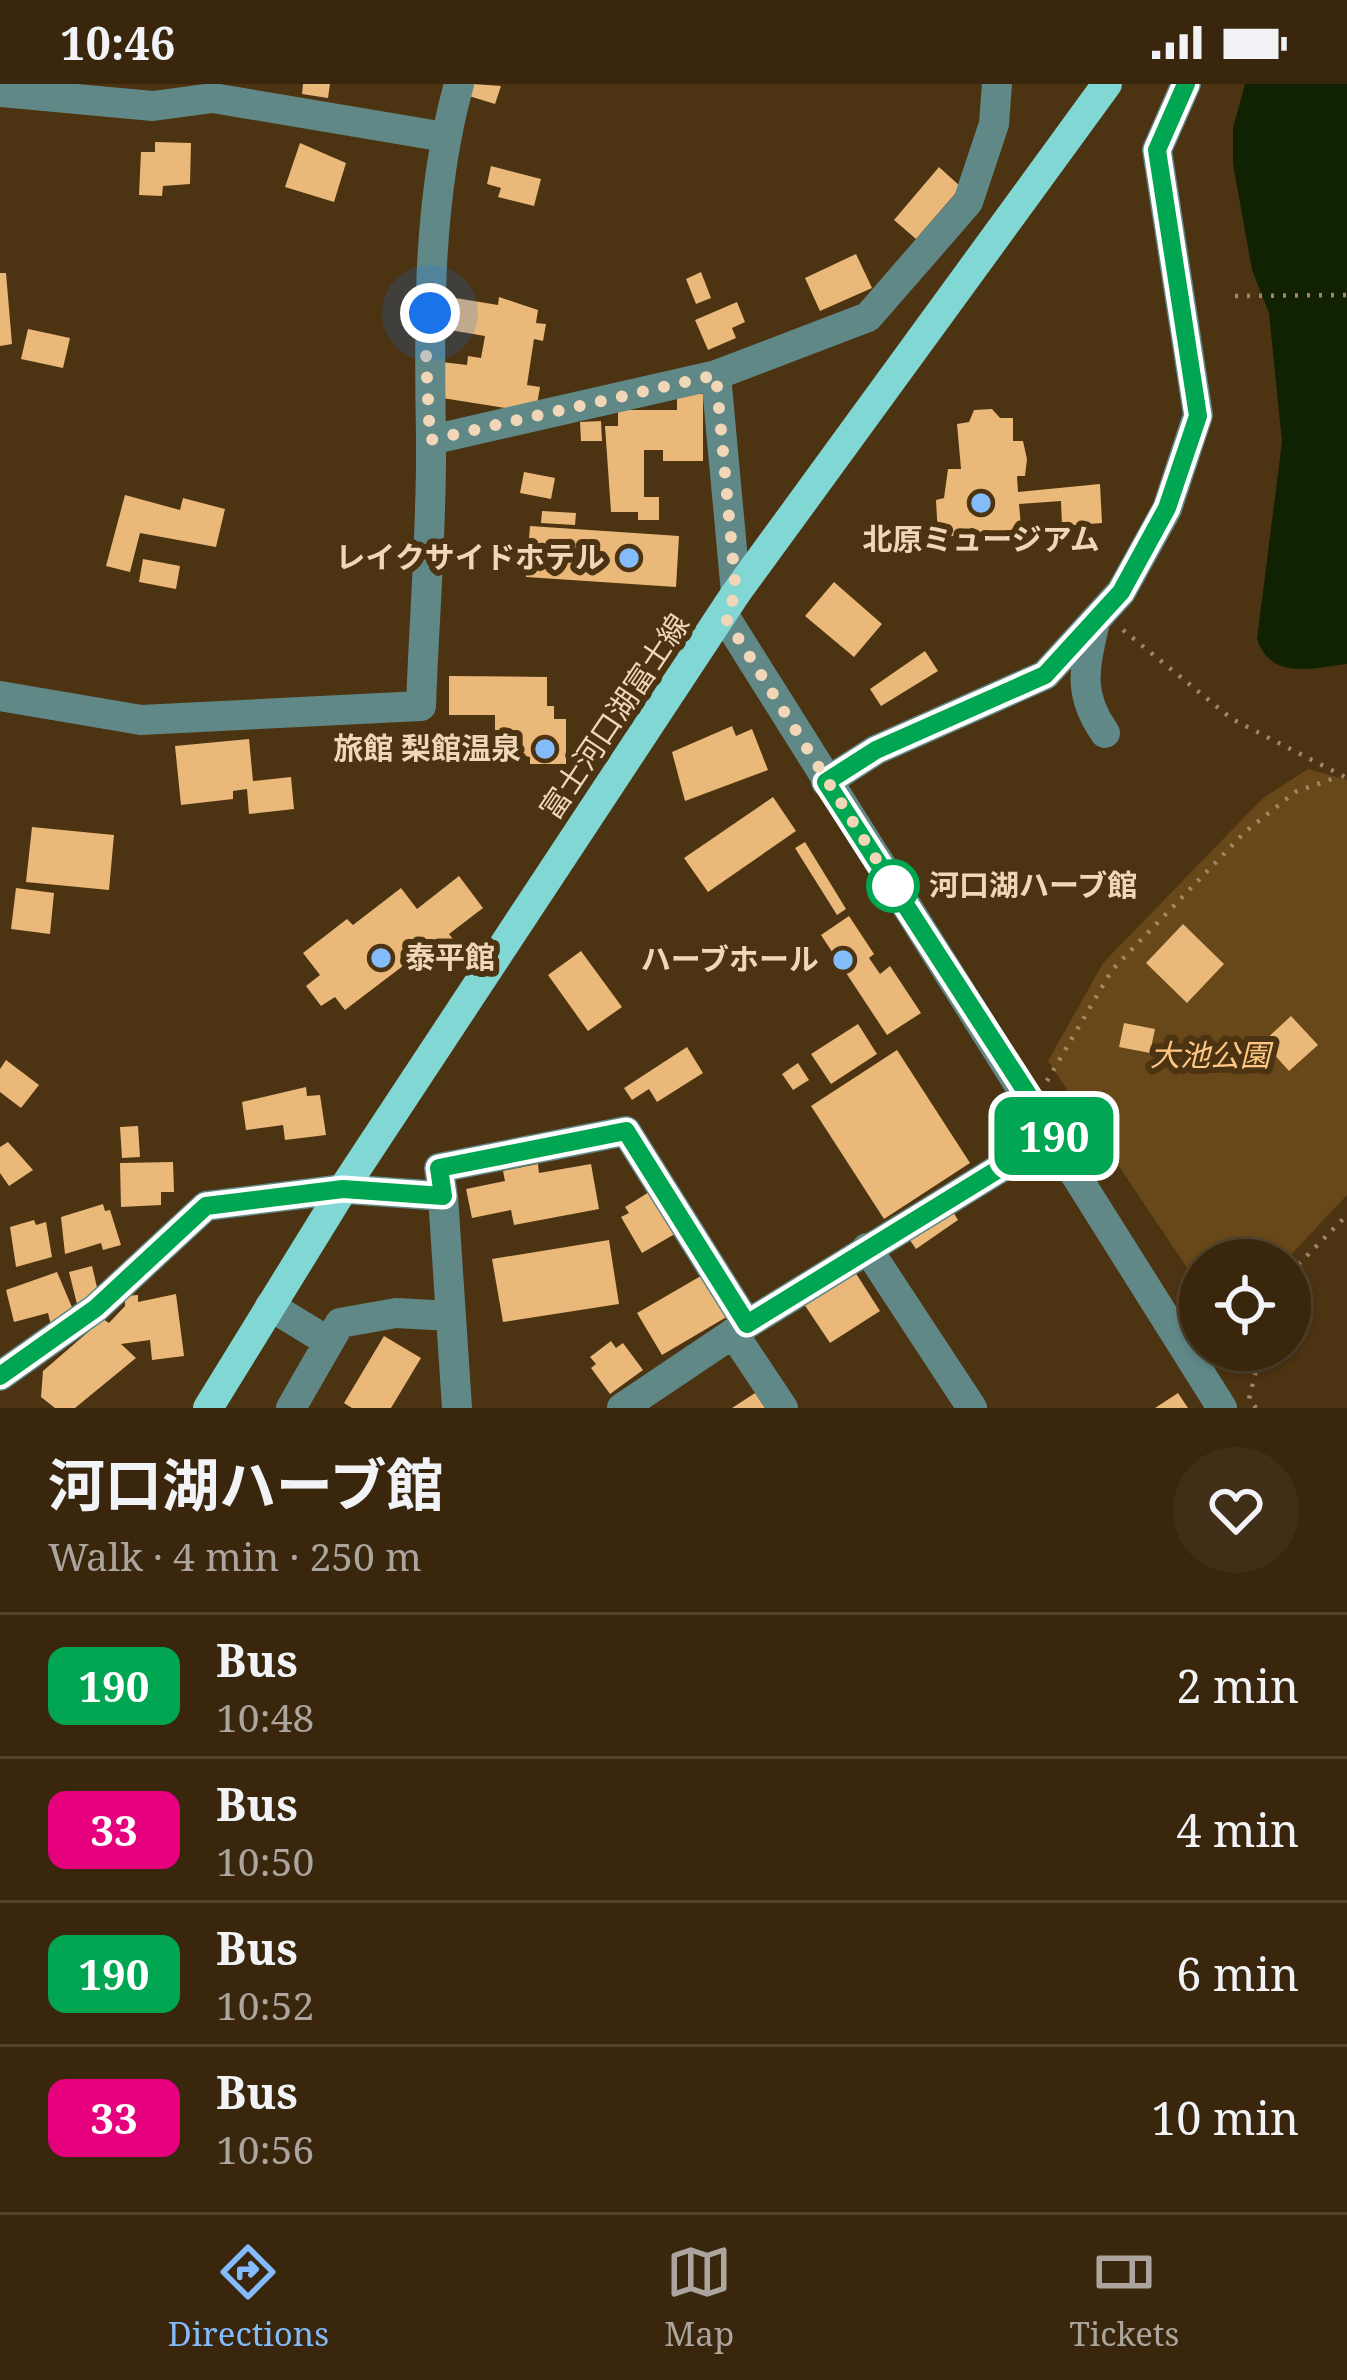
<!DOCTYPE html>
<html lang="en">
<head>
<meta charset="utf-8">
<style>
  body { margin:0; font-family:"Noto Serif","Noto Sans JP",serif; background:#402e16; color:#f1f3f6; height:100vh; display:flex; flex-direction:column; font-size:45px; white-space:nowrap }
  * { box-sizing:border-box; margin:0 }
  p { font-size:39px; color:#aba59d }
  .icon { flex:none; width:66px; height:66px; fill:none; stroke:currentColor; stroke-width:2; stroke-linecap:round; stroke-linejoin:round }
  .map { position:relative; height:1324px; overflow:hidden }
  .sheet { display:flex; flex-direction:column; background:#39260d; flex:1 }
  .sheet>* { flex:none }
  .badge { padding:0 24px; border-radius:18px; font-size:42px; line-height:78px }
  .buttons { position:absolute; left:1179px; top:1155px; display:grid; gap:24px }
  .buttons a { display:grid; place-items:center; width:132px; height:132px; border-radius:50%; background:#39260d; box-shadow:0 3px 9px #0004,0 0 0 3px #53432e; font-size:60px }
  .you { position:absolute; width:60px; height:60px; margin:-30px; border:9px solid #fff; border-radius:50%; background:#1a73e8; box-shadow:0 0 0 18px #1a73e833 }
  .map>.badge { position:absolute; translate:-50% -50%; box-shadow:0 0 0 6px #fff }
  .round { display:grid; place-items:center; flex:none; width:126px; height:126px; border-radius:63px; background:#402e16 }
  .head { display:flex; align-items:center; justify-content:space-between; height:204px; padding:0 48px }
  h1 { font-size:57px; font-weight:700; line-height:90px }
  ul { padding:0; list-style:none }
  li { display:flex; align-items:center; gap:36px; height:144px; padding:0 48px; border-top:3px solid #53432e }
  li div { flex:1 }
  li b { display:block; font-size:45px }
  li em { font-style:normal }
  li .badge { min-width:132px; font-weight:700; text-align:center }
  .status { display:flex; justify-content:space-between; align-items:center; height:84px; padding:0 60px; background:#39260d; direction:ltr }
  .status svg { height:33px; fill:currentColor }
  .menu { display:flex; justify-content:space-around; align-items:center; height:168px; border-top:3px solid #53432e; background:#39260d; font-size:33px; color:#aba59d }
  .menu a { display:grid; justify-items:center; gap:6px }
  .menu .current { color:#84bcfb }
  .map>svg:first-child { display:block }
  .green { fill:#684718 }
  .water { fill:#112203 }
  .building { fill:#eab878 }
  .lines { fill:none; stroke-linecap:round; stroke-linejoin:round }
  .path { stroke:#a08766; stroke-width:4.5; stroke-dasharray:3 9; stroke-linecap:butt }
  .minor { stroke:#608887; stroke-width:30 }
  .major { stroke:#80d7d4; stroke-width:30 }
  .line-casing { stroke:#fff; stroke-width:27 }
  .line { stroke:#00a651; stroke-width:18 }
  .walk { stroke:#f1d7b8; stroke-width:12; stroke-dasharray:0 21.6 }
  .poi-dot { fill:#84bcfb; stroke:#4c3311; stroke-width:4.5 }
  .stop-dot { fill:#fff; stroke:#00a651; stroke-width:6 }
  .labels { text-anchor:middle; stroke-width:12; stroke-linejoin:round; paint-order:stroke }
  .poi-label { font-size:30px; font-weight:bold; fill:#f1d7b8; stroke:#4c3311; text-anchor:end }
  .street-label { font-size:30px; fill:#f1d7b8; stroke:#4c3311 }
  .stop-label { font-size:30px; font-weight:bold; fill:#f1d7b8; stroke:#4c3311; text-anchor:start }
  .park-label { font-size:30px; font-style:italic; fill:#fec884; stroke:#4c3311 }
</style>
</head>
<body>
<div class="status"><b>10:46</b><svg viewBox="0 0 49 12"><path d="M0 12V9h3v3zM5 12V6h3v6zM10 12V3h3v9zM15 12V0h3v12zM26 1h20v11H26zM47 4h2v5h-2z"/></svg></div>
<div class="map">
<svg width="1347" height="1324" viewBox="0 0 1347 1324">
  <rect width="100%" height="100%" fill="#4c3311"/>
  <path class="green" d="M 1308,685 L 1347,696 L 1347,1111 L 1286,1176 L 1200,1176 L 1200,1203 L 1048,977 L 1103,879 L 1263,714 Z"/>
  <path class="water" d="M 1245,0 L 1347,0 L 1347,580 C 1312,584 1271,597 1257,555 L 1282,358 L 1269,229 L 1252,186 L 1233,80 L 1233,44 Z"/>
  <path class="building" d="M 303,0 L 330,0 L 328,14 L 302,10 Z
    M 473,0 L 501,2 L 495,20 L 469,12 Z
    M 155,58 L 191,59 L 190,100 L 163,102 L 162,112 L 139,111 L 141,68 L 155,68 Z
    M 300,59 L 346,79 L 334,118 L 285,103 Z
    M 491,82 L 541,95 L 534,122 L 498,113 L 501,104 L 487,100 Z
    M 939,83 L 961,103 L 916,155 L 894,136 Z
    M 856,170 L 872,204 L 820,227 L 805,194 Z
    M 701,188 L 711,214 L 696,220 L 686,195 Z
    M 0,189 L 6,189 L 12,260 L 0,262 Z
    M 443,212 L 498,221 L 499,213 L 538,226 L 536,239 L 546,240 L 543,257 L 534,255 L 527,301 L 540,303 L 537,321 L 526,319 L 525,327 L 436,313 L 442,278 L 467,281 L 468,272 L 481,274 L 485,252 L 438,244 Z
    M 737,218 L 745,238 L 732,244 L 736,254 L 708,266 L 695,236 Z
    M 28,245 L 70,254 L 63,284 L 21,275 Z
    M 677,310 L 703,310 L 703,377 L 663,377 L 663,366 L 644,366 L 644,413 L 659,413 L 659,436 L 638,436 L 638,428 L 611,428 L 605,342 L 618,342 L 618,326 L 677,326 Z
    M 992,325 L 1000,334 L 1013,334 L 1013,357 L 1023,357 L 1027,375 L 1025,392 L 1017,392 L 1018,408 L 1100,400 L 1102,439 L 1062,442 L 1061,417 L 1019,420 L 1022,454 L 968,458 L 967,451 L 938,453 L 936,416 L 944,414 L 948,385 L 961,385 L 957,340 L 969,338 L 974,326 Z
    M 601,337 L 602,357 L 581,357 L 580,338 Z
    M 524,388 L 555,394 L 551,415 L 520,409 Z
    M 125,411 L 180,426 L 183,414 L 225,425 L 216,463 L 140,449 L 130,488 L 106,482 Z
    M 542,427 L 576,429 L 575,441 L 541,439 Z
    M 530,442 L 679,452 L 676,503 L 526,493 Z
    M 143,475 L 180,482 L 176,505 L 139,498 Z
    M 834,498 L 882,540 L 854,573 L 805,532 Z
    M 925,567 L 938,587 L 881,622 L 870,605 Z
    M 449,592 L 547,593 L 547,622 L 554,622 L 554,635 L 566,635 L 566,680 L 530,680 L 530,673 L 495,665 L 495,631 L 449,631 Z
    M 732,642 L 736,652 L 752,645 L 768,686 L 685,717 L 672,668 Z
    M 249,655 L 253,697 L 291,693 L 294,725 L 249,730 L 247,705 L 233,707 L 233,715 L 181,721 L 175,662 Z
    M 773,713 L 796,747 L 708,808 L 684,774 Z
    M 32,743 L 114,751 L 109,806 L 26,798 Z
    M 805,758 L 846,825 L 837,831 L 795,764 Z
    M 459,792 L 483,824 L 449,850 L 456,859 L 428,880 L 420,869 L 345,926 L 335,913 L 321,922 L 306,902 L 320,891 L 303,869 L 347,835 L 353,841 L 401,804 L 417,825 Z
    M 16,804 L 54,809 L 50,850 L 11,845 Z
    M 849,832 L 874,870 L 869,874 L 880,890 L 890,882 L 921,929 L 887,951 L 821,851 Z
    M 1183,840 L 1224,880 L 1187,919 L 1146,879 Z
    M 581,867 L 622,923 L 588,947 L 548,891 Z
    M 1291,932 L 1318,961 L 1289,987 L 1263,958 Z
    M 1124,939 L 1155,945 L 1150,969 L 1119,963 Z
    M 858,940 L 877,970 L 831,1000 L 811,970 Z
    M 687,963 L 703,989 L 657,1018 L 649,1005 L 632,1016 L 624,1004 Z
    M 897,966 L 970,1079 L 884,1135 L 811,1022 Z
    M 6,976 L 39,1001 L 21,1024 L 0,1008 L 0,985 Z
    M 798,979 L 809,996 L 793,1006 L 782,990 Z
    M 306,1003 L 307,1012 L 320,1011 L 326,1051 L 285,1056 L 283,1041 L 246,1046 L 242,1018 Z
    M 138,1042 L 140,1073 L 122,1074 L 120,1043 Z
    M 8,1058 L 33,1086 L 9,1102 L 0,1089 L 0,1063 Z
    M 173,1078 L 174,1108 L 161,1108 L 161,1121 L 121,1123 L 120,1079 Z
    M 538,1080 L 539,1089 L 591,1080 L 599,1125 L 514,1141 L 511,1126 L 472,1134 L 466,1105 L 505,1097 L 503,1087 Z
    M 654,1105 L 680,1147 L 642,1169 L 621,1133 L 629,1129 L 625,1123 Z
    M 103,1120 L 105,1127 L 110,1126 L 121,1161 L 103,1166 L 101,1159 L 65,1170 L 61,1133 Z
    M 950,1123 L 958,1136 L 916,1165 L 907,1152 Z
    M 34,1136 L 36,1141 L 46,1138 L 52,1173 L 16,1183 L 10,1143 Z
    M 609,1156 L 619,1220 L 503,1238 L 492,1175 Z
    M 92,1182 L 99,1212 L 78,1224 L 69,1188 Z
    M 57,1188 L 77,1235 L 51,1241 L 48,1229 L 14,1238 L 6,1206 Z
    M 855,1188 L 880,1227 L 830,1259 L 804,1220 Z
    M 706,1189 L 730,1231 L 662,1271 L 637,1229 Z
    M 176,1210 L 184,1272 L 152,1276 L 150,1256 L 121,1260 L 136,1274 L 75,1324 L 55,1324 L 41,1313 L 43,1287 L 103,1235 L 109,1239 L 125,1222 L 125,1212 L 138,1211 L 138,1218 Z
    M 384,1252 L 421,1274 L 391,1324 L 352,1324 L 344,1319 Z
    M 611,1257 L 616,1264 L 623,1259 L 643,1286 L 610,1310 L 591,1284 L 596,1280 L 590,1273 Z
    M 755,1309 L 765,1324 L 732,1324 Z
    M 1178,1309 L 1188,1324 L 1155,1324 Z"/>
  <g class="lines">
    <path class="path" d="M 1235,212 L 1347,211
      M 1123,546 L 1232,635 L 1347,694
      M 1047,997 L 1112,886 L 1245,748 L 1295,708 L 1340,692
      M 1290,1189 L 1347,1131
      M 1256,1324 L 1249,1315 L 1261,1266"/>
    <path class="minor" d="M 0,8 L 153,22 L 213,14 L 445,53
      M 716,291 L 736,509
      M 431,356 L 716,291 L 868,233 L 968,118 L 994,40 L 997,0
      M 725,533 L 1222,1324
      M 1094,542 C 1084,586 1078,611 1105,649
      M 0,612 L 141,636 L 421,622 C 424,534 432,444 431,356 C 429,238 427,115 459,0
      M 826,698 L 876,666 L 1045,591 L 1121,508 L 1167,425 L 1198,331 L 1157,66 L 1186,0
      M 443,1112 L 439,1084 L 626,1047 L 747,1240 L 1054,1051
      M 867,1164 L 972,1324
      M 270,1222 L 329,1258 L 291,1324
      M 733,1249 L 783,1324
      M 329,1258 L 340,1239 L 396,1229 L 451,1232
      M 0,1292 L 96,1224 L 206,1122 L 343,1105 L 443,1112 L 457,1324
      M 622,1324 L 747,1240"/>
    <path class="major" d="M 208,1324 L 343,1105 L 736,509 L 1107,0"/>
  </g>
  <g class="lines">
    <g class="line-casing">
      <path id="line" d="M 0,1292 L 96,1224 L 206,1122 L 343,1105 L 443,1112 L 439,1084 L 626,1047 L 747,1240 L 1054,1051 L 826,698 L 876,666 L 1045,591 L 1121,508 L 1167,424 L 1198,332 L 1157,66 L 1186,0"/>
    </g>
    <use href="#line" class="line"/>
    <path class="walk" d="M 430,229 L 426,273 L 430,356 L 716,291 L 736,509 L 725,533 L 893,802"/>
  </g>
  <g class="poi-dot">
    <circle cx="981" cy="419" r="12"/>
    <circle cx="629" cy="474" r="12"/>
    <circle cx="545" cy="665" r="12"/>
    <circle cx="381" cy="874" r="12"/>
    <circle cx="843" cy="876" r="12"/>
  </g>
  <circle class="stop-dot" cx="893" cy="802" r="24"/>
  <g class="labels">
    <g class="poi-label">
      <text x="981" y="466" text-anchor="middle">北原ミュージアム</text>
      <text x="605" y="484">レイクサイドホテル</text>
      <text x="521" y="675">旅館 梨館温泉</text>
      <text x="405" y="884" text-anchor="start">泰平館</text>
      <text x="819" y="886">ハーブホール</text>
    </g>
    <g class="street-label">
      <text transform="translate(615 633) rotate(-56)" y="10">富士河口湖富士線</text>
    </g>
    <g class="stop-label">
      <text x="929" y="812">河口湖ハーブ館</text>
    </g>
    <g class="park-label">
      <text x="1210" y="982">大池公園</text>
    </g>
  </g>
</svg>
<div class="buttons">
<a><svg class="icon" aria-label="locate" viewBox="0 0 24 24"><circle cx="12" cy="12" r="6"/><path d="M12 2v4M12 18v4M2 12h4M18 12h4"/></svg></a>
</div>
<div class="you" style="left:430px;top:229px"></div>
<b class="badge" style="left:1054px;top:1052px;background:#00a651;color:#fff">190</b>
</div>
<section class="sheet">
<div class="head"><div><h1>河口湖ハーブ館</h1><p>Walk · 4 min · 250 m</p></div><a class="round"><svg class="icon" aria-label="heart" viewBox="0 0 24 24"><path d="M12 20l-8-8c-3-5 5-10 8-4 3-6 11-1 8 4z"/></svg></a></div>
<ul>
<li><span class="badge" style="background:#00a651;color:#fff">190</span><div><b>Bus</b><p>10:48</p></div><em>2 min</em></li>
<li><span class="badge" style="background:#e6007e;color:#fff">33</span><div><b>Bus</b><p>10:50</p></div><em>4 min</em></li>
<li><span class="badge" style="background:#00a651;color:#fff">190</span><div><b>Bus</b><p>10:52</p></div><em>6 min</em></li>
<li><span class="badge" style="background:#e6007e;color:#fff">33</span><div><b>Bus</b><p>10:56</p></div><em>10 min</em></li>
</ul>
</section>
<nav class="menu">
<a class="current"><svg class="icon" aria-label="directions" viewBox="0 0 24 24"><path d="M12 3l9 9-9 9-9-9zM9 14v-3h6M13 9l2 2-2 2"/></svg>Directions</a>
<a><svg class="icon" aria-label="map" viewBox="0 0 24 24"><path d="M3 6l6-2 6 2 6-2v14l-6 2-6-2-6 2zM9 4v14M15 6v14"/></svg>Map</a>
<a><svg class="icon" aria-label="tickets" viewBox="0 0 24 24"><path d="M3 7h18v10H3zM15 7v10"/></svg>Tickets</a>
</nav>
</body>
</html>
